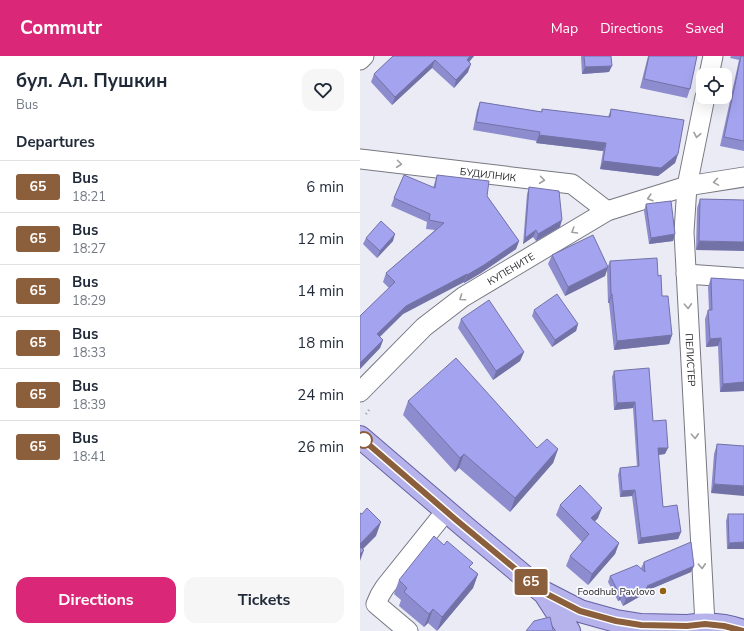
<!DOCTYPE html>
<html lang="en">
<head>
<meta charset="utf-8">
<style>
  body { margin:0; font-family:"Nunito Sans",sans-serif; background:#f6f6f7; color:#1f2937; height:100vh; display:flex; flex-direction:column; font-size:15px; white-space:nowrap }
  * { box-sizing:border-box; margin:0 }
  p { font-size:13px; color:#747a83 }
  .icon { flex:none; width:22px; height:22px; fill:none; stroke:currentColor; stroke-width:2; stroke-linecap:round; stroke-linejoin:round }
  .map { position:relative; flex:1; overflow:hidden }
  .drawer { display:flex; flex-direction:column; background:#fff; width:360px }
  .drawer>* { flex:none }
  .badge { padding:0 8px; border-radius:3px; font-size:14px; line-height:26px }
  .buttons { position:absolute; left:336px; top:12px; display:grid; gap:8px }
  .buttons a { display:grid; place-items:center; width:36px; height:36px; border-radius:8px; background:#fff; box-shadow:0 4px 16px #0002; font-size:20px }
  .map>.badge { position:absolute; translate:-50% -50%; box-shadow:0 0 0 2px #fff }
  h2 { padding:0 16px; font-size:15px; line-height:36px }
  .round { display:grid; place-items:center; flex:none; width:42px; height:42px; border-radius:12px; background:#f6f6f7 }
  .overview { display:flex; align-items:center; justify-content:space-between; height:68px; padding:0 16px }
  h1 { font-size:19px; font-weight:700; line-height:30px }
  .primary-button { display:flex; gap:8px; margin-top:auto; padding:8px 16px }
  .primary-button a { flex:1; height:46px; border-radius:12px; background:#db2777; color:#fff; font-size:16px; font-weight:700; line-height:46px; text-align:center }
  .primary-button a+a { background:#f6f6f7; color:#1f2937 }
  ul { padding:0; list-style:none }
  li { display:flex; align-items:center; gap:12px; height:52px; padding:0 16px; border-top:1px solid #e0e1e3 }
  li div { flex:1 }
  li b { display:block; font-size:15px }
  li em { font-style:normal }
  li .badge { min-width:44px; font-weight:700; text-align:center }
  header { display:flex; align-items:center; gap:24px; box-sizing:border-box; height:56px; padding:0 20px; background:#db2777; color:#fff }
  header strong { font-size:19px }
  nav { display:flex; gap:22px; margin-inline-start:auto; font-size:14px }
  main { display:flex; flex:1; min-height:0 }
  .map>svg:first-child { display:block }
  .lines { fill:none; stroke-linecap:round; stroke-linejoin:round }
  .minor-casing { stroke:#777781; stroke-width:21 }
  .major-casing { stroke:#6461a1; stroke-width:24 }
  .path { stroke:#94949c; stroke-width:2.5; stroke-dasharray:1 3; stroke-linecap:butt }
  .minor { stroke:#fff; stroke-width:19 }
  .major { stroke:#b5b2ec; stroke-width:22 }
  .wall { fill:#8d8cce }
  .shaded-wall { fill:#7372a7 }
  .building { fill:#a4a3ef; stroke:#7372a7 }
  .oneway { stroke:#9f9fa1 }
  .line-casing { stroke:#fff; stroke-width:9 }
  .line { stroke:#8b5e3c; stroke-width:6 }
  .stop-dot { fill:#fff; stroke:#8b5e3c; stroke-width:2 }
  .poi-dot { fill:#946213; stroke:#f9f9fe; stroke-width:1.5 }
  .labels { text-anchor:middle; stroke-width:3.5; stroke-linejoin:round; paint-order:stroke }
  .street-label { font-size:10px; fill:#2a2a2f; stroke:#f9f9fe }
  .poi-label { font-size:10px; fill:#2a2a2f; stroke:#f9f9fe; text-anchor:end }
</style>
</head>
<body>
<header>
<strong>Commutr</strong>
<nav><a>Map</a><a>Directions</a><a>Saved</a></nav>
</header>
<main>
<section class="drawer">
<div class="overview"><div><h1>бул. Ал. Пушкин</h1><p>Bus</p></div><a class="round"><svg class="icon" aria-label="heart" viewBox="0 0 24 24"><path d="M12 20l-8-8c-3-5 5-10 8-4 3-6 11-1 8 4z"/></svg></a></div>
<h2>Departures</h2>
<ul>
<li><span class="badge" style="background:#8b5e3c;color:#fff">65</span><div><b>Bus</b><p>18:21</p></div><em>6 min</em></li>
<li><span class="badge" style="background:#8b5e3c;color:#fff">65</span><div><b>Bus</b><p>18:27</p></div><em>12 min</em></li>
<li><span class="badge" style="background:#8b5e3c;color:#fff">65</span><div><b>Bus</b><p>18:29</p></div><em>14 min</em></li>
<li><span class="badge" style="background:#8b5e3c;color:#fff">65</span><div><b>Bus</b><p>18:33</p></div><em>18 min</em></li>
<li><span class="badge" style="background:#8b5e3c;color:#fff">65</span><div><b>Bus</b><p>18:39</p></div><em>24 min</em></li>
<li><span class="badge" style="background:#8b5e3c;color:#fff">65</span><div><b>Bus</b><p>18:41</p></div><em>26 min</em></li>
</ul>
<div class="primary-button"><a>Directions</a><a>Tickets</a></div>
</section>
<div class="map">
<svg width="384" height="575" viewBox="0 0 384 575">
  <rect width="100%" height="100%" fill="#ebebf6"/>
  <g class="lines">
    <g class="minor-casing">
      <g id="minor">
        <path d="M 0,4 L 4,0"/>
        <path d="M 349,19 L 353,0"/>
        <path id="s1" d="M 345,41 L 327,130 L 324,176 L 345,568"/>
        <path id="s2" d="M 0,103 L 212,128 L 247,155"/>
        <path d="M 326,218 L 384,222"/>
        <path id="s3" d="M 0,336 L 64,271 L 103,241 L 247,155 L 327,130 L 384,121"/>
        <path d="M 48,575 L 16,548 L 20,539 L 25,531 L 86,455"/>
      </g>
    </g>
    <g class="major-casing">
      <path id="major" d="M 0,381 L 105,471 L 183,536 L 220,555 L 256,565 L 281,569 L 327,570
        M 185,538 L 209,575
        M 312,573 C 336,567 360,566 383,575"/>
    </g>
    <path class="path" d="M 6,358 L 9,354"/>
    <use href="#minor" class="minor"/>
    <use href="#major" class="major"/>
  </g>
  <path class="wall" d="M 33,0 L 114,0 L 109,6 L 108,16 L 94,32 L 72,12 L 32,49 L 11,26 L 14,18 Z
    M 221,0 L 251,0 L 249,16 L 222,18 Z
    M 288,0 L 337,0 L 330,33 L 327,42 L 280,32 Z
    M 371,0 L 384,0 L 384,95 L 360,90 L 379,4 L 370,2 Z
    M 120,46 L 181,56 L 182,53 L 248,61 L 251,53 L 318,98 L 315,107 L 298,120 L 240,113 L 243,95 L 176,87 L 177,85 L 113,74 L 117,54 Z
    M 77,119 L 127,140 L 159,185 L 156,193 L 121,217 L 104,227 L 104,226 L 43,258 L 20,281 L 23,284 L 20,292 L 0,313 L 0,260 L 29,232 L 23,226 L 26,217 L 75,174 L 66,173 L 67,166 L 31,150 L 34,142 L 73,132 Z
    M 169,131 L 200,171 L 176,185 L 173,181 L 163,188 L 167,138 Z
    M 340,143 L 384,144 L 336,194 L 337,152 Z
    M 286,148 L 315,178 L 313,185 L 289,188 L 284,155 Z
    M 6,182 L 33,185 L 17,202 L 3,188 Z
    M 192,199 L 248,210 L 250,205 L 298,220 L 302,240 L 312,279 L 309,288 L 254,294 L 249,247 L 248,247 L 247,214 L 245,220 L 205,240 L 188,208 Z
    M 351,222 L 384,224 L 384,335 L 360,336 L 358,290 L 346,291 L 345,263 L 348,254 L 349,254 L 348,231 Z
    M 174,254 L 218,268 L 216,275 L 192,291 L 172,260 Z
    M 101,263 L 164,296 L 160,305 L 133,324 L 98,272 Z
    M 254,315 L 293,365 L 305,398 L 298,399 L 303,451 L 321,476 L 318,483 L 278,488 L 272,440 L 260,441 L 258,419 L 260,412 L 277,411 L 273,352 L 254,354 L 252,321 Z
    M 48,345 L 177,392 L 198,393 L 193,407 L 150,456 L 99,412 L 95,416 L 43,359 Z
    M 357,388 L 384,390 L 351,437 L 354,398 Z
    M 200,449 L 238,462 L 234,466 L 259,487 L 255,498 L 228,529 L 206,510 L 210,500 L 222,486 L 196,459 Z
    M 368,458 L 384,458 L 367,493 L 366,465 Z
    M 284,506 L 334,510 L 331,516 L 286,535 L 286,537 L 263,550 L 260,544 L 258,545 L 248,526 L 250,520 L 281,512 Z
    M 111,512 L 118,518 L 113,532 L 77,575 L 68,567 L 64,571 L 39,550 L 41,544 L 34,538 L 39,524 Z"/>
  <path class="shaded-wall" d="M 110,0 L 114,0 L 104,12 L 107,4 Z
    M 75,4 L 72,12 L 32,49 L 35,41 Z
    M 111,8 L 108,16 L 94,32 L 96,24 Z
    M 252,10 L 249,16 L 222,18 L 225,11 Z
    M 179,79 L 246,87 L 243,95 L 176,87 Z
    M 318,98 L 315,107 L 298,120 L 240,113 L 243,105 Z
    M 202,164 L 200,171 L 176,185 L 178,178 Z
    M 176,174 L 173,181 L 163,188 L 165,182 Z
    M 35,178 L 33,185 L 17,202 L 20,195 Z
    M 315,178 L 313,185 L 289,188 L 291,182 Z
    M 159,185 L 156,193 L 121,217 L 104,227 L 107,219 Z
    M 339,185 L 384,186 L 384,195 L 336,194 Z
    M 248,211 L 245,220 L 205,240 L 208,231 Z
    M 107,218 L 104,226 L 43,258 L 14,286 L 17,278 L 46,250 Z
    M 251,238 L 252,238 L 249,247 L 248,247 Z
    M 218,268 L 216,275 L 192,291 L 195,284 Z
    M 312,279 L 309,288 L 254,294 L 257,285 Z
    M 361,282 L 358,290 L 346,291 L 350,283 Z
    M 23,284 L 20,292 L 0,313 L 0,307 Z
    M 164,296 L 160,305 L 133,324 L 136,315 Z
    M 384,326 L 384,335 L 360,336 L 363,328 Z
    M 275,346 L 273,352 L 254,354 L 257,347 Z
    M 298,392 L 308,392 L 305,398 L 296,399 Z
    M 198,393 L 193,407 L 150,456 L 155,442 Z
    M 104,398 L 99,412 L 95,416 L 100,402 Z
    M 354,428 L 384,430 L 384,440 L 351,437 Z
    M 275,434 L 272,440 L 260,441 L 262,435 Z
    M 242,452 L 238,462 L 227,473 L 231,462 Z
    M 21,466 L 16,480 L 0,496 L 0,488 Z
    M 321,476 L 318,483 L 278,488 L 281,482 Z
    M 384,486 L 384,493 L 367,493 L 369,487 Z
    M 259,487 L 255,498 L 228,529 L 232,518 Z
    M 4,494 L 0,505 L 0,498 Z
    M 334,510 L 331,516 L 286,535 L 286,537 L 263,550 L 266,543 L 287,530 Z
    M 118,518 L 113,532 L 77,575 L 82,561 Z
    M 263,537 L 260,544 L 258,545 L 260,539 Z
    M 73,553 L 68,567 L 64,571 L 69,558 Z"/>
  <path class="building" d="M 33,0 L 110,0 L 107,4 L 111,8 L 96,24 L 75,4 L 35,41 L 14,18 Z
    M 224,0 L 251,0 L 252,10 L 225,11 Z
    M 289,0 L 337,0 L 330,33 L 284,23 Z
    M 381,0 L 384,0 L 384,85 L 364,81 Z
    M 120,46 L 182,56 L 182,53 L 250,61 L 251,53 L 324,64 L 318,98 L 301,112 L 243,105 L 246,87 L 179,79 L 180,76 L 116,66 Z
    M 44,119 L 75,132 L 77,119 L 129,125 L 127,140 L 159,185 L 124,209 L 107,219 L 107,218 L 46,250 L 17,278 L 23,284 L 0,307 L 0,260 L 35,226 L 26,217 L 84,167 L 69,164 L 70,158 L 34,142 Z
    M 169,131 L 199,135 L 202,164 L 178,178 L 176,174 L 165,182 Z
    M 340,143 L 384,144 L 384,186 L 339,185 Z
    M 311,145 L 315,178 L 291,182 L 286,148 Z
    M 21,165 L 35,178 L 20,195 L 6,182 Z
    M 233,179 L 248,211 L 208,231 L 192,199 Z
    M 297,202 L 298,220 L 301,219 L 302,240 L 308,240 L 312,279 L 257,285 L 252,238 L 251,238 L 250,205 Z
    M 351,222 L 384,224 L 384,326 L 363,328 L 361,282 L 350,283 L 348,254 L 352,254 Z
    M 197,238 L 218,268 L 195,284 L 174,254 Z
    M 129,244 L 164,296 L 136,315 L 101,263 Z
    M 96,302 L 177,392 L 187,383 L 198,393 L 155,442 L 104,398 L 100,402 L 48,345 Z
    M 289,312 L 293,365 L 306,364 L 308,392 L 298,392 L 303,451 L 317,449 L 321,476 L 281,482 L 275,434 L 262,435 L 260,412 L 279,410 L 275,346 L 257,347 L 254,315 Z
    M 357,388 L 384,390 L 384,430 L 354,428 Z
    M 220,429 L 242,452 L 231,462 L 259,487 L 232,518 L 210,500 L 229,478 L 200,449 Z
    M 7,452 L 21,466 L 0,488 L 0,457 L 2,458 Z
    M 368,458 L 384,458 L 384,486 L 369,487 Z
    M 74,480 L 84,489 L 87,485 L 113,507 L 109,511 L 118,518 L 82,561 L 73,553 L 69,558 L 44,536 L 47,532 L 39,524 Z
    M 331,486 L 334,510 L 287,530 L 288,531 L 266,543 L 263,537 L 260,539 L 250,520 L 277,509 L 285,516 L 284,506 Z
    M 0,491 L 4,494 L 0,498 Z
    M 190,561 L 193,574 L 194,575 L 166,575 L 174,565 Z"/>
  <defs><path id="oneway-chevron" d="M-2-3.5L2.5 0L-2 3.5" fill="none" stroke-width="1.6" stroke-linecap="round" stroke-linejoin="round"/></defs>
  <g class="oneway">
    <use href="#oneway-chevron" transform="translate(337 79) rotate(101)"/>
    <use href="#oneway-chevron" transform="translate(39 108) rotate(7)"/>
    <use href="#oneway-chevron" transform="translate(182 124) rotate(7)"/>
    <use href="#oneway-chevron" transform="translate(356 126) rotate(171)"/>
    <use href="#oneway-chevron" transform="translate(290 142) rotate(163)"/>
    <use href="#oneway-chevron" transform="translate(214 175) rotate(149)"/>
    <use href="#oneway-chevron" transform="translate(102 242) rotate(145)"/>
    <use href="#oneway-chevron" transform="translate(328 250) rotate(87)"/>
    <use href="#oneway-chevron" transform="translate(335 380) rotate(87)"/>
    <use href="#oneway-chevron" transform="translate(342 510) rotate(87)"/>
  </g>
  <g class="lines">
    <g class="line-casing">
      <path id="line" d="M 0,381 L 95,463 L 183,536 L 220,555 L 256,565 L 281,569 L 327,570 L 345,568 L 364,570 L 383,575"/>
    </g>
    <use href="#line" class="line"/>
  </g>
  <circle class="stop-dot" cx="4" cy="384" r="8"/>
  <circle class="poi-dot" cx="303" cy="535" r="4"/>
  <g class="labels">
    <g class="street-label">
      <text dy="4" stroke="none"><textPath href="#s2" startOffset="129">БУДИЛНИК</textPath></text>
      <text dy="4" stroke="none"><textPath href="#s3" startOffset="196">КУПЕНИТЕ</textPath></text>
      <text dy="4" stroke="none"><textPath href="#s1" startOffset="265">ПЕЛИСТЕР</textPath></text>
    </g>
    <g class="poi-label">
      <text x="295" y="539">Foodhub Pavlovo</text>
    </g>
  </g>
</svg>
<div class="buttons">
<a><svg class="icon" aria-label="locate" viewBox="0 0 24 24"><circle cx="12" cy="12" r="6"/><path d="M12 2v4M12 18v4M2 12h4M18 12h4"/></svg></a>
</div>
<b class="badge" style="left:171px;top:526px;background:#8b5e3c;color:#fff">65</b>
</div>
</main>
</body>
</html>
